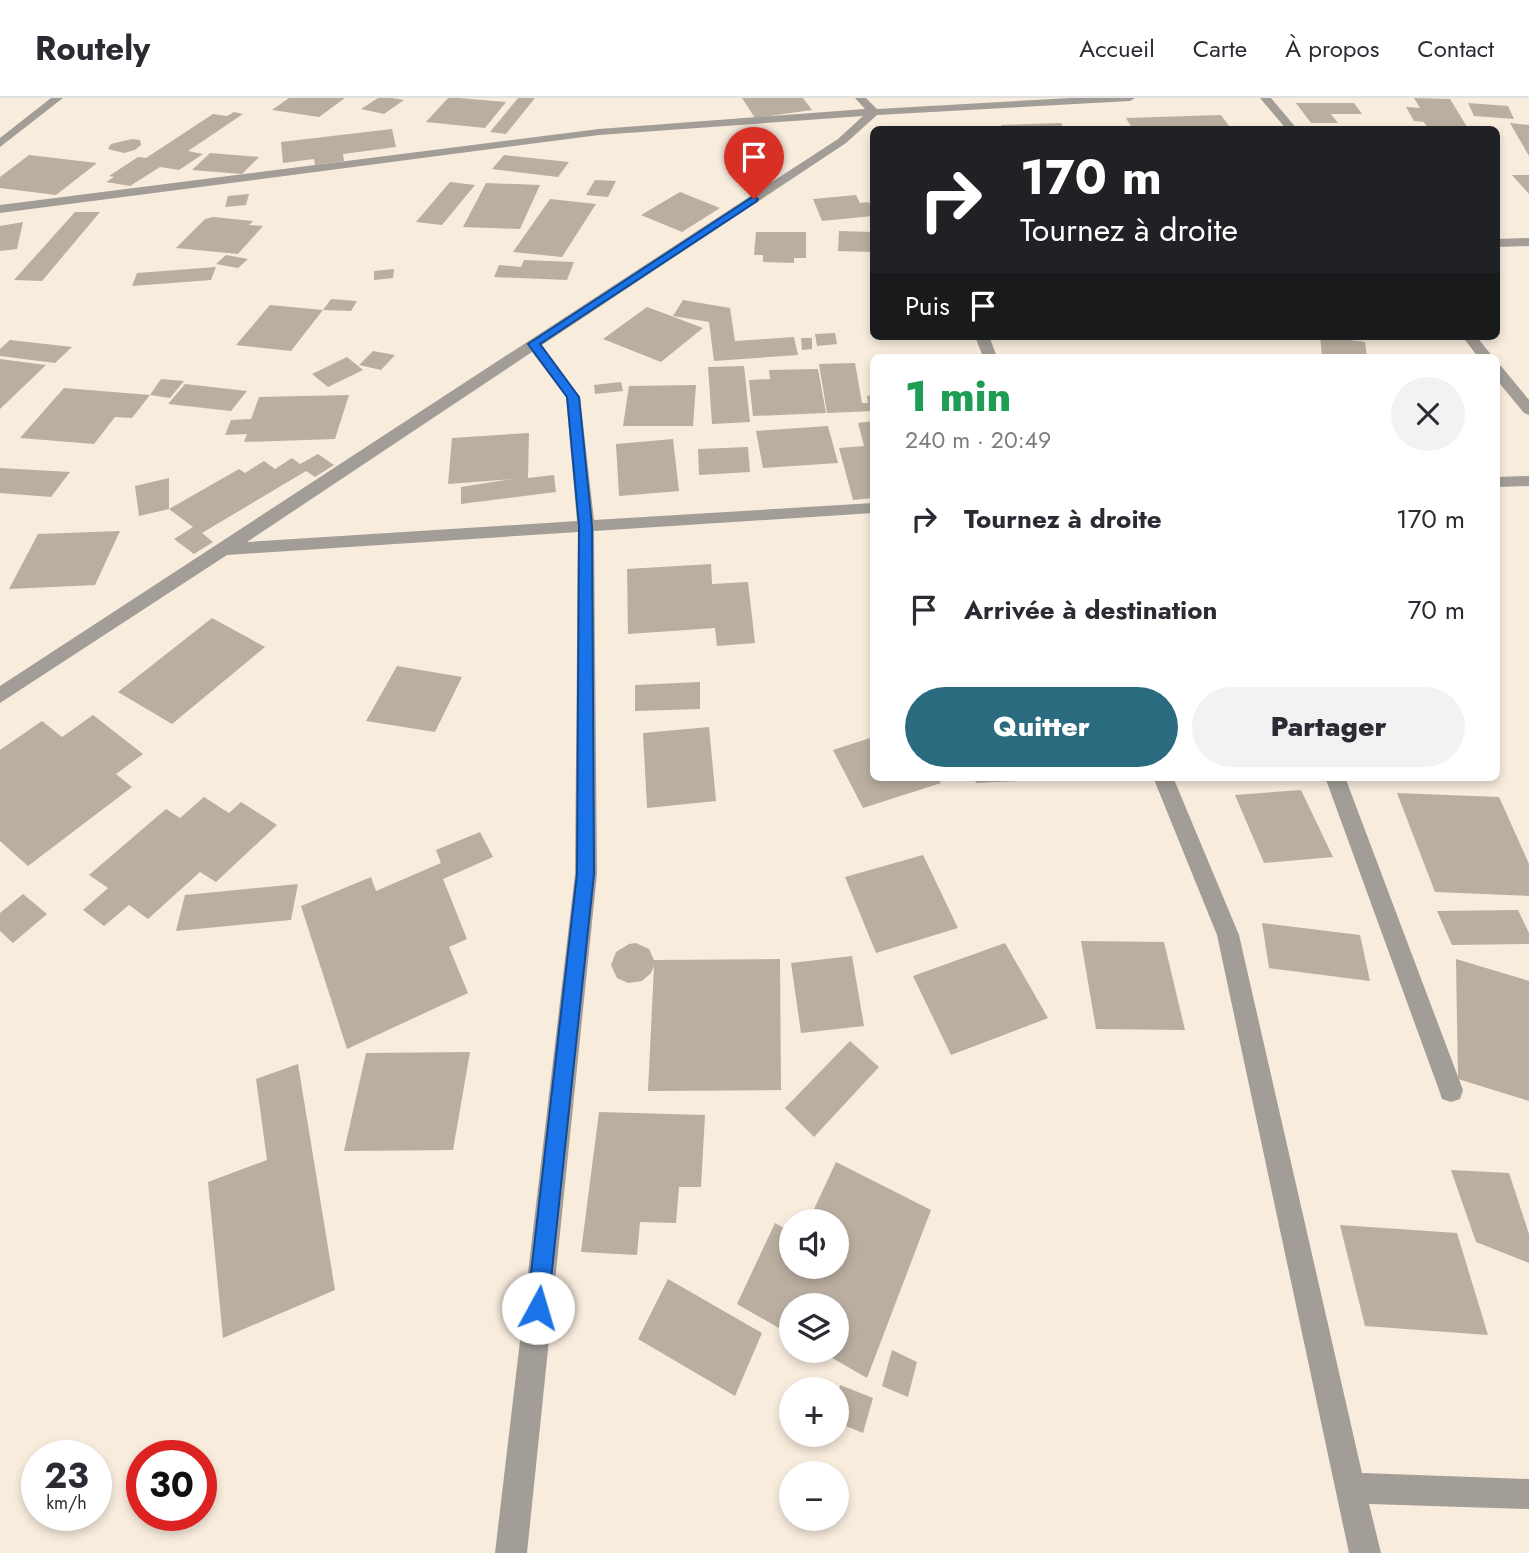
<!DOCTYPE html>
<html lang="fr">
<head>
<meta charset="utf-8">
<style>
	:root { --surface:#fff; --page:#f2f2f3; --text:#2b2b33; --muted:#7c7c81; --line:#e1e1e2; --accent:#2b6b7f }
	body { margin:0; font-family:Jost,sans-serif; background:var(--page); color:var(--text); height:100vh; display:flex; flex-direction:column; font-size:26px; white-space:nowrap }
	* { box-sizing:border-box; margin:0 }
	p { font-size:23px; color:var(--muted) }
	.icon { flex:none; width:38px; height:38px; fill:none; stroke:currentColor; stroke-width:2; stroke-linecap:round; stroke-linejoin:round }
	.map { position:relative; flex:1; overflow:hidden }
	.sheet { position:absolute; left:870px; top:256px; width:630px; height:427px; display:flex; flex-direction:column; background:var(--surface); border-radius:10px; box-shadow:0 4px 10px #0003 }
	.sheet>* { flex:none }
	.top-card { position:absolute; left:870px; top:28px; width:630px; height:214px; border-radius:10px; box-shadow:0 4px 10px #0003; background:#202124; color:#fff; overflow:hidden }
	.controls { position:absolute; left:779px; top:1111px; display:grid; gap:14px }
	.controls a { display:grid; place-items:center; width:70px; height:70px; border-radius:50%; background:var(--surface); box-shadow:0 4px 10px #0003; font-size:35px }
	.speed { position:absolute; left:21px; top:1342px; display:flex; gap:14px; font-size:35px; font-weight:700; text-align:center }
	.speed>* { display:grid; place-content:center; width:91px; height:91px; border-radius:50%; background:var(--surface); box-shadow:0 4px 10px #0003; line-height:1 }
	.speed small { font-size:18px; font-weight:400 }
	.speed .limit { border:10px solid #d22; background:#fff; color:#111 }
	.pin { position:absolute; display:grid; place-items:center; width:60px; height:60px; color:#fff; margin:-72px -30px; border-radius:50% 50% 50% 0; rotate:-45deg; box-shadow:0 0 7px #0007 }
	.pin .icon { rotate:45deg }
	.me { position:absolute; width:77px; margin:-38px; rotate:6deg; stroke-linejoin:round; filter:drop-shadow(0 0 5px #0008) }
	.turn { display:flex; align-items:center; gap:24px; height:147px; padding:0 35px; font-size:32px }
	.turn .icon { width:91px; height:91px; stroke-width:2.5 }
	.turn b { display:block; font-size:49px; line-height:60px }
	.then { display:flex; align-items:center; height:66px; padding:0 35px; background:#0003; gap:14px; font-size:26px }
	.round { display:grid; place-items:center; flex:none; width:74px; height:74px; border-radius:37px; background:var(--page) }
	.headline { display:flex; align-items:center; justify-content:space-between; height:119px; padding:0 35px }
	h1 { font-size:42px; font-weight:800; line-height:52px; color:#1e9e55 }
	.action { display:flex; gap:14px; margin-top:auto; padding:14px 35px }
	.action a { flex:1; height:80px; border-radius:42px; background:var(--accent); color:#fff; font-size:28px; font-weight:800; line-height:80px; text-align:center }
	.action a+a { background:var(--page); color:var(--text) }
	ul { padding:0; list-style:none }
	li { display:flex; align-items:center; gap:21px; height:91px; padding:0 35px }
	li div { flex:1 }
	li b { display:block; font-size:26px }
	li em { font-style:normal }
	header { display:flex; align-items:center; gap:42px; box-sizing:border-box; height:98px; padding:0 35px; background:var(--surface); border-bottom:2px solid var(--line) }
	header strong { font-size:33px }
	nav { display:flex; gap:38px; margin-inline-start:auto; font-size:24px }
	.map>svg:first-child { display:block }
	.building { fill:#baaea0 }
	.lines { fill:none; stroke-linecap:round; stroke-linejoin:round }
	.minor { fill:#a29d97; fill-rule:evenodd }
	.route { fill:#1a73e8; stroke:#114b97; stroke-width:2 }
</style>
</head>
<body>
<header>
<strong>Routely</strong>
<nav><a>Accueil</a><a>Carte</a><a>À propos</a><a>Contact</a></nav>
</header>
<div class="map">
<svg width="1529" height="1455" viewBox="0 0 1529 1455">
	<rect width="100%" height="100%" fill="#f8ecdd"/>
	<path class="building" d="M 289,0 L 345,0 L 319,19 L 272,12 Z
		M 378,0 L 392,0 L 404,2 L 384,16 L 361,11 Z
		M 448,0 L 459,0 L 506,4 L 485,30 L 426,24 Z
		M 518,0 L 535,0 L 506,36 L 490,34 Z
		M 742,0 L 803,0 L 812,12 L 755,20 Z
		M 1414,0 L 1450,1 L 1469,32 L 1428,30 L 1424,24 L 1414,23 L 1406,9 L 1420,10 Z
		M 1296,5 L 1354,5 L 1362,16 L 1331,16 L 1338,25 L 1311,25 Z
		M 1468,5 L 1508,8 L 1514,21 L 1474,18 Z
		M 234,14 L 243,16 L 188,53 L 203,56 L 179,72 L 160,69 L 130,88 L 106,84 L 114,79 L 109,78 L 138,59 L 146,60 L 213,16 L 227,18 Z
		M 1221,17 L 1232,32 L 1133,32 L 1126,20 Z
		M 1061,25 L 1065,32 L 1003,32 L 1001,27 Z
		M 1510,25 L 1529,27 L 1529,58 Z
		M 392,31 L 396,49 L 343,56 L 344,63 L 315,67 L 314,61 L 283,65 L 281,44 Z
		M 132,41 L 140,42 L 141,47 L 135,52 L 124,55 L 108,51 L 111,46 Z
		M 210,55 L 259,59 L 242,76 L 192,72 Z
		M 29,57 L 97,65 L 56,97 L 0,90 L 0,79 Z
		M 504,57 L 569,64 L 558,79 L 492,71 Z
		M 1512,77 L 1529,77 L 1529,96 Z
		M 595,82 L 616,83 L 608,99 L 586,97 Z
		M 450,84 L 475,87 L 442,127 L 416,124 Z
		M 486,85 L 540,87 L 520,131 L 463,129 Z
		M 680,94 L 720,110 L 682,134 L 641,117 Z
		M 249,96 L 246,107 L 225,109 L 228,98 Z
		M 856,97 L 860,105 L 869,104 L 873,118 L 822,123 L 813,101 Z
		M 550,101 L 596,106 L 562,159 L 513,154 Z
		M 75,114 L 100,114 L 42,183 L 14,182 Z
		M 213,119 L 253,123 L 249,127 L 263,128 L 238,156 L 176,150 L 205,121 Z
		M 23,124 L 17,151 L 0,153 L 0,128 Z
		M 839,133 L 873,134 L 873,154 L 838,153 Z
		M 756,134 L 806,134 L 806,160 L 794,160 L 794,165 L 763,164 L 763,157 L 754,157 Z
		M 226,157 L 248,161 L 238,170 L 216,166 Z
		M 524,162 L 574,164 L 567,182 L 494,179 L 499,167 L 521,169 Z
		M 216,169 L 211,182 L 132,188 L 137,175 Z
		M 394,171 L 393,180 L 374,182 L 374,173 Z
		M 331,201 L 357,203 L 351,213 L 323,212 L 291,253 L 236,247 L 270,207 L 323,212 Z
		M 683,202 L 730,210 L 735,243 L 794,239 L 798,257 L 714,263 L 709,224 L 673,218 Z
		M 647,209 L 674,219 L 703,230 L 661,264 L 603,241 Z
		M 835,235 L 837,246 L 817,248 L 815,236 Z
		M 1320,238 L 1365,244 L 1367,259 L 1322,259 Z
		M 801,240 L 812,240 L 812,251 L 802,252 Z
		M 10,242 L 72,249 L 55,265 L 0,258 L 0,251 Z
		M 373,253 L 395,257 L 381,272 L 359,267 Z
		M 347,259 L 363,272 L 328,289 L 312,276 Z
		M 0,261 L 46,267 L 0,311 Z
		M 855,265 L 862,305 L 868,305 L 867,298 L 873,297 L 873,313 L 827,315 L 819,266 Z
		M 744,268 L 750,324 L 712,326 L 708,269 Z
		M 818,271 L 826,315 L 753,318 L 749,282 L 770,281 L 769,272 Z
		M 161,281 L 184,283 L 170,300 L 150,297 Z
		M 621,284 L 623,293 L 595,296 L 594,287 Z
		M 185,286 L 247,293 L 231,313 L 168,306 Z
		M 696,287 L 693,328 L 623,328 L 629,288 Z
		M 64,290 L 150,297 L 132,320 L 115,319 L 94,346 L 20,340 Z
		M 349,297 L 335,341 L 244,344 L 247,336 L 225,337 L 231,322 L 251,321 L 259,299 Z
		M 873,323 L 873,400 L 853,402 L 839,350 L 864,348 L 858,325 Z
		M 828,328 L 838,365 L 763,370 L 756,333 Z
		M 529,335 L 528,380 L 554,377 L 556,394 L 461,406 L 461,389 L 512,381 L 448,386 L 452,340 Z
		M 673,341 L 679,393 L 619,398 L 616,346 Z
		M 748,349 L 750,374 L 699,377 L 698,351 Z
		M 318,356 L 334,367 L 315,379 L 306,373 L 202,435 L 213,444 L 194,456 L 174,441 L 193,429 L 169,411 L 239,371 L 245,375 L 264,363 L 275,371 L 292,360 L 300,366 Z
		M 0,370 L 70,374 L 51,399 L 0,395 Z
		M 169,380 L 169,411 L 139,418 L 135,388 Z
		M 120,433 L 95,487 L 9,491 L 38,436 Z
		M 711,466 L 712,486 L 748,484 L 755,545 L 717,548 L 715,530 L 628,536 L 627,471 Z
		M 212,520 L 265,549 L 172,626 L 118,594 Z
		M 397,568 L 462,579 L 435,634 L 366,623 Z
		M 700,584 L 700,611 L 635,613 L 635,587 Z
		M 93,617 L 143,656 L 116,676 L 132,689 L 28,768 L 0,743 L 0,652 L 42,623 L 62,639 Z
		M 709,629 L 716,703 L 647,710 L 643,635 Z
		M 873,639 L 873,679 L 937,679 L 941,685 L 863,710 L 833,652 Z
		M 974,679 L 1061,679 L 1061,681 L 976,685 Z
		M 1301,692 L 1333,759 L 1264,765 L 1235,697 Z
		M 1397,695 L 1499,699 L 1529,766 L 1529,798 L 1435,794 Z
		M 204,699 L 229,715 L 241,704 L 277,727 L 216,784 L 200,774 L 148,821 L 129,807 L 104,828 L 83,812 L 108,790 L 89,777 L 166,711 L 180,720 Z
		M 480,734 L 493,759 L 443,781 L 467,841 L 449,849 L 468,895 L 347,951 L 301,808 L 371,779 L 376,793 L 441,765 L 436,752 Z
		M 923,757 L 958,830 L 876,855 L 845,779 Z
		M 298,786 L 291,822 L 176,833 L 185,797 Z
		M 23,796 L 47,816 L 13,845 L 0,833 L 0,815 Z
		M 1518,812 L 1529,835 L 1529,846 L 1452,847 L 1437,813 Z
		M 1262,825 L 1360,837 L 1370,883 L 1269,870 Z
		M 1081,843 L 1164,844 L 1185,932 L 1096,931 Z
		M 636,845 L 649,851 L 654,862 L 780,861 L 781,992 L 648,993 L 654,868 L 651,875 L 642,883 L 628,885 L 617,880 L 611,867 L 616,854 L 629,846 Z
		M 1005,845 L 1048,920 L 951,957 L 913,878 Z
		M 852,858 L 864,928 L 801,935 L 791,865 Z
		M 1456,861 L 1529,883 L 1529,1003 L 1458,981 Z
		M 850,943 L 879,969 L 814,1039 L 785,1010 Z
		M 470,954 L 453,1052 L 344,1053 L 366,955 Z
		M 298,966 L 335,1192 L 223,1240 L 208,1084 L 267,1062 L 256,981 Z
		M 599,1014 L 705,1017 L 701,1089 L 679,1089 L 676,1125 L 640,1124 L 637,1157 L 581,1154 Z
		M 836,1064 L 931,1112 L 867,1280 L 820,1253 L 836,1253 L 836,1208 L 791,1208 L 791,1237 L 737,1206 L 775,1125 L 791,1134 L 791,1169 L 836,1169 L 836,1124 L 808,1124 Z
		M 1451,1072 L 1509,1075 L 1529,1136 L 1529,1165 L 1476,1144 Z
		M 1340,1127 L 1457,1135 L 1488,1237 L 1365,1228 Z
		M 668,1181 L 762,1235 L 735,1298 L 638,1241 Z
		M 892,1252 L 917,1264 L 908,1299 L 882,1288 Z
		M 840,1287 L 873,1300 L 863,1335 L 836,1324 L 836,1301 Z"/>
	<g class="lines">
		<path class="minor" d="M 51,0 L 63,0 L 0,49 L 0,40 Z
			M 855,0 L 866,0 L 877,11 L 1071,0 L 1135,0 L 1130,3 L 877,17 L 846,45 L 542,247 L 580,299 L 594,422 L 873,405 L 873,415 L 594,433 L 597,776 L 527,1455 L 495,1455 L 575,776 L 578,434 L 227,457 L 0,605 L 0,588 L 838,41 L 863,18 L 599,37 L 0,115 L 0,107 L 599,31 L 865,11 ZM 532,254 L 566,299 L 577,423 L 247,444 Z
			M 1260,0 L 1271,0 L 1298,32 L 1287,32 Z
			M 1529,140 L 1529,148 L 1496,149 L 1496,141 Z
			M 975,238 L 989,238 L 997,259 L 983,259 Z
			M 1462,238 L 1476,238 L 1493,259 L 1478,259 Z
			M 1496,267 L 1501,268 L 1529,302 L 1529,317 L 1524,315 L 1496,281 Z
			M 1529,378 L 1529,388 L 1496,389 L 1496,379 Z
			M 1153,679 L 1173,679 L 1239,837 L 1362,1375 L 1529,1381 L 1529,1411 L 1369,1406 L 1381,1455 L 1349,1455 L 1217,837 Z
			M 1325,679 L 1345,679 L 1463,992 L 1460,1001 L 1451,1004 L 1442,1001 L 1439,992 Z"/>
	</g>
	<path class="route" d="M 754,98 L 758,101 L 757,103 L 540,246 L 579,299 L 592,428 L 594,776 L 548,1210 L 545,1218 L 538,1221 L 530,1218 L 527,1210 L 577,776 L 579,428 L 567,299 L 528,246 Z"/>
</svg>
<div class="controls">
<a><svg class="icon" aria-label="sound" viewBox="0 0 24 24"><path d="M4 9h4l5-4v14l-5-4H4zM17 9q2 3 0 6"/></svg></a>
<a><svg class="icon" aria-label="layers" viewBox="0 0 24 24"><path d="M12 4l9 5-9 5-9-5zM3 14l9 5 9-5"/></svg></a>
<a>+</a>
<a>−</a>
</div>
<div class="speed"><div>23<small>km/h</small></div><div class="limit">30</div></div>
<div class="pin" style="left:754px;top:101px;background:#d93025"><svg class="icon" aria-label="arrive" viewBox="0 0 24 24"><path d="M6 21V4h12l-3 4 3 4H6"/></svg></div>
<svg class="me" style="left:538px;top:1210px" viewBox="-20 -20 40 40"><circle r="19" fill="#fff"/><path d="M0-13L10 11 0 6-10 11z" fill="#1a73e8"/></svg>
<div class="top-card">
<div class="turn"><svg class="icon" aria-label="right" viewBox="0 0 24 24"><path d="M7 20v-9h11M14 6l5 5-5 5"/></svg><div><b>170 m</b>Tournez à droite</div></div>
<div class="then">Puis<svg class="icon" aria-label="arrive" viewBox="0 0 24 24"><path d="M6 21V4h12l-3 4 3 4H6"/></svg></div>
</div>
<section class="sheet">
<div class="headline"><div><h1>1 min</h1><p>240 m · 20:49</p></div><a class="round"><svg class="icon" aria-label="close" viewBox="0 0 24 24"><path d="M6 6l12 12M18 6L6 18"/></svg></a></div>
<ul>
<li><svg class="icon" aria-label="right" viewBox="0 0 24 24"><path d="M7 20v-9h11M14 6l5 5-5 5"/></svg><div><b>Tournez à droite</b></div><em>170 m</em></li>
<li><svg class="icon" aria-label="arrive" viewBox="0 0 24 24"><path d="M6 21V4h12l-3 4 3 4H6"/></svg><div><b>Arrivée à destination</b></div><em>70 m</em></li>
</ul>
<div class="action"><a>Quitter</a><a>Partager</a></div>
</section>
</div>
</body>
</html>
